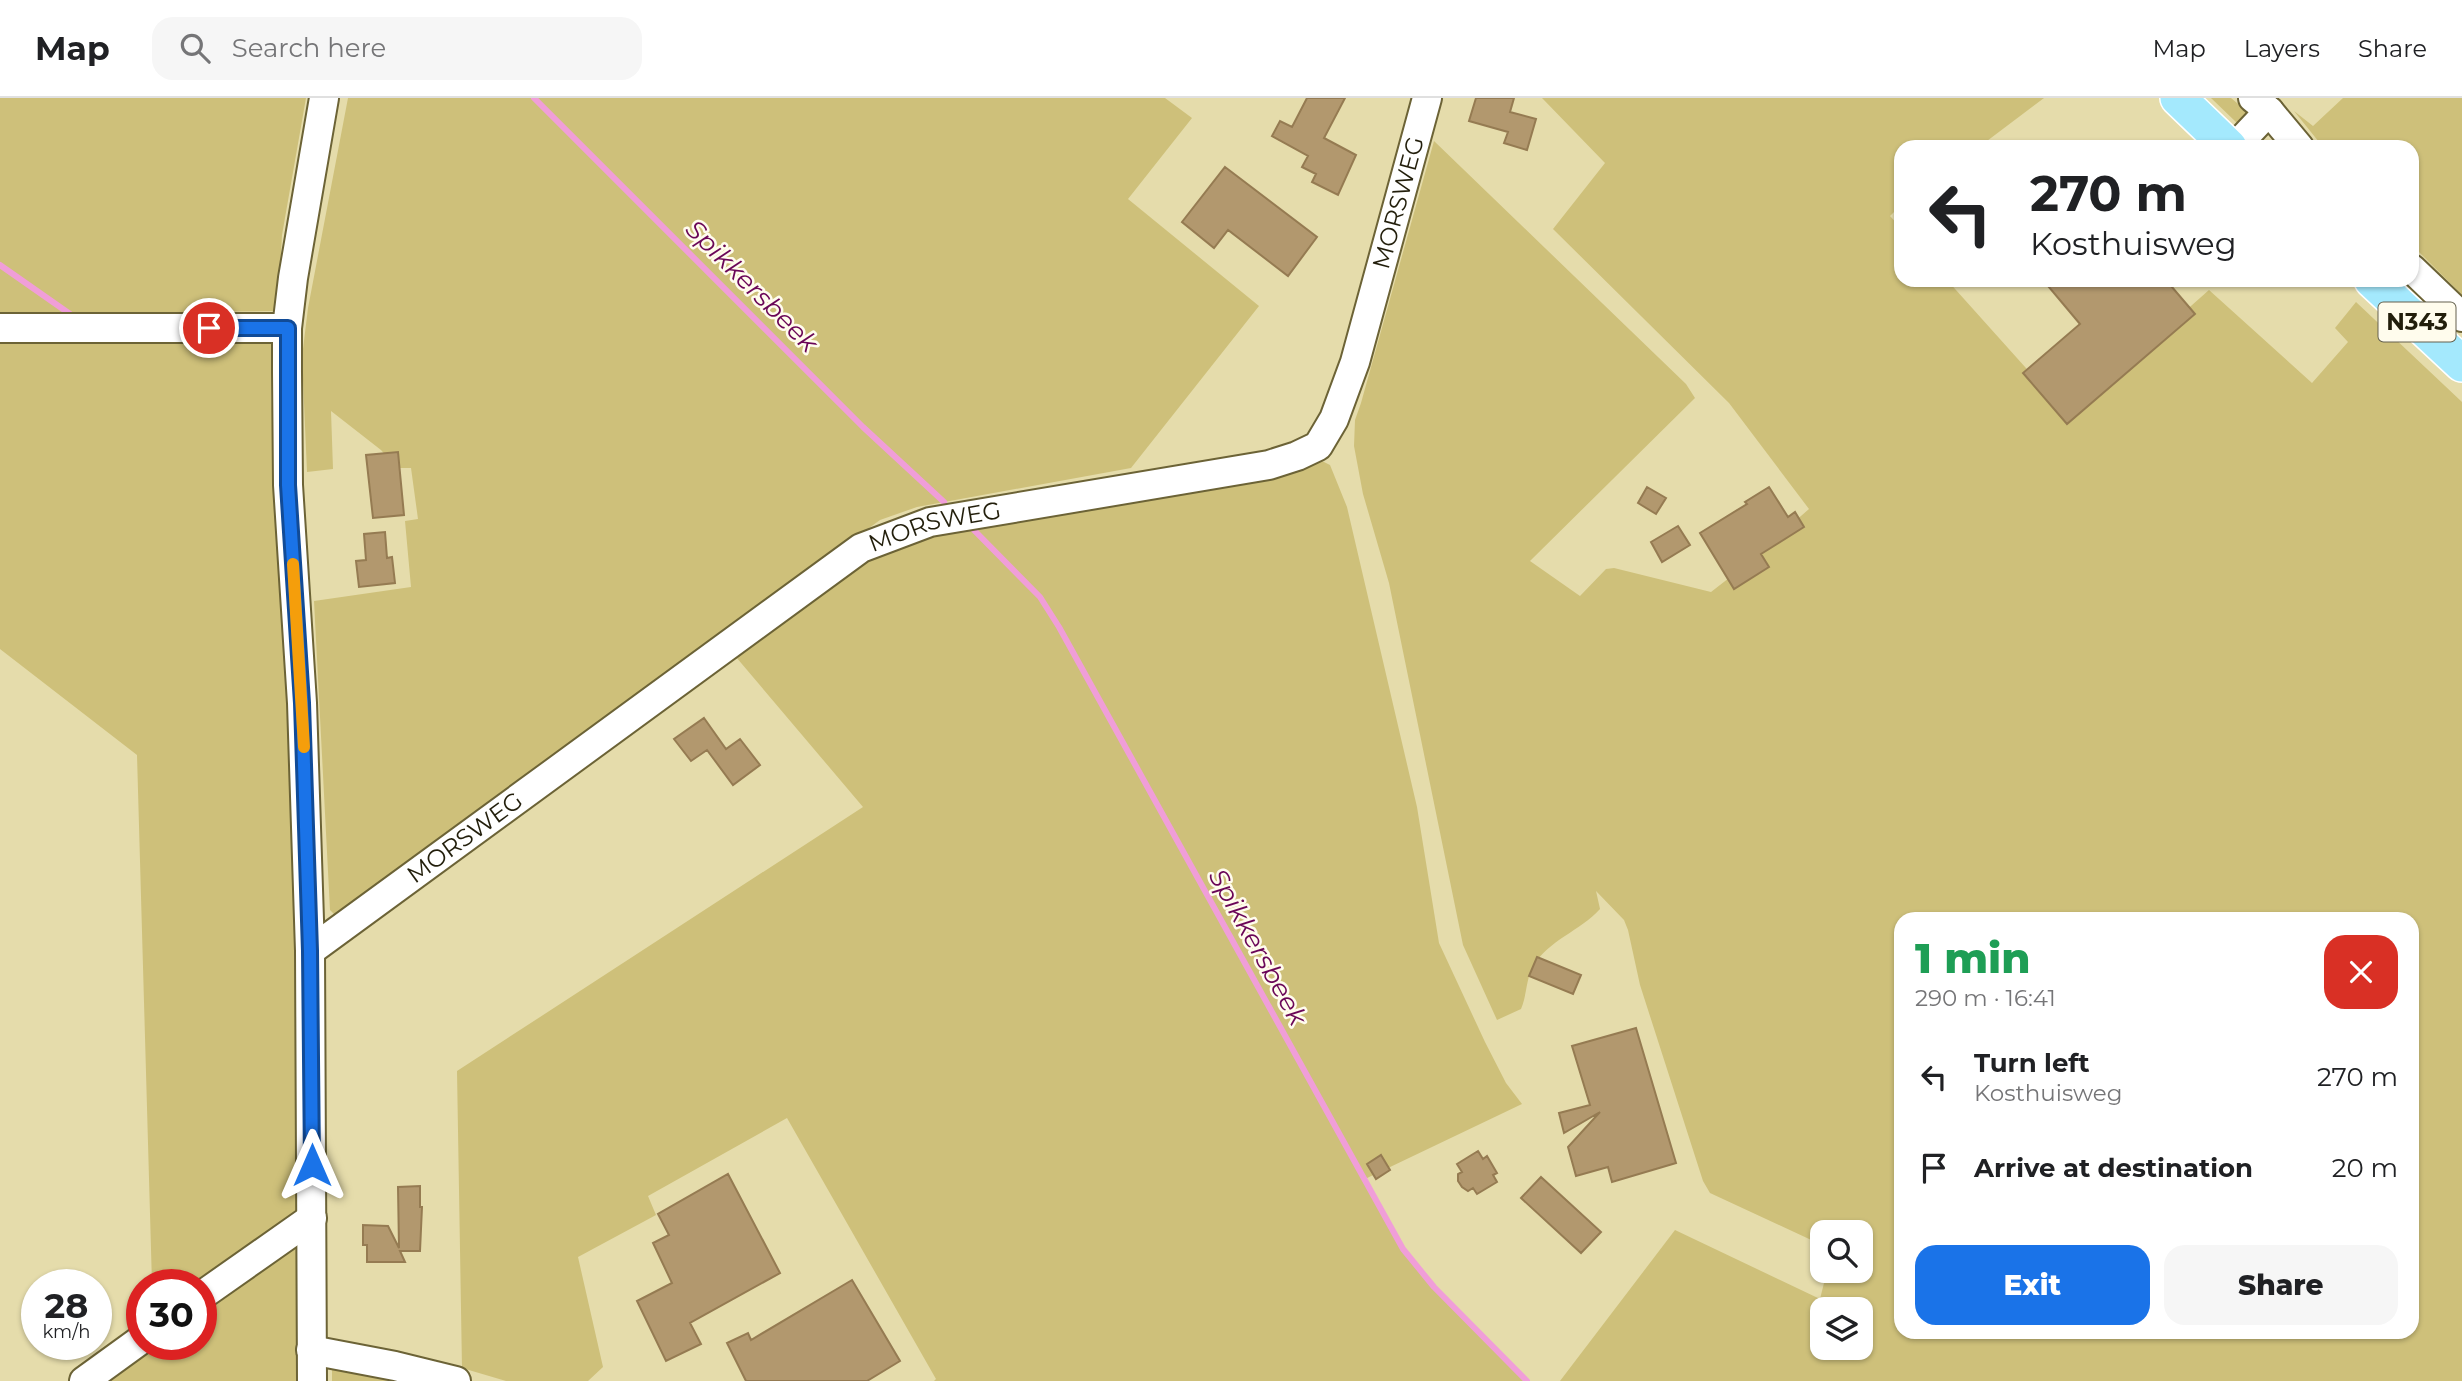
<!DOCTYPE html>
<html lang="en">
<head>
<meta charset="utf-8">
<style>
	:root { --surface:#fff; --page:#f6f6f6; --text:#202124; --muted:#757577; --line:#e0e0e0; --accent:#1a73e8 }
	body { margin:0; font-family:Montserrat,sans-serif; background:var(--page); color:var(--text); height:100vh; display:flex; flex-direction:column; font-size:26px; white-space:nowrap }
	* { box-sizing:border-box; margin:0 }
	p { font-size:23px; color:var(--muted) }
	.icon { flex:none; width:38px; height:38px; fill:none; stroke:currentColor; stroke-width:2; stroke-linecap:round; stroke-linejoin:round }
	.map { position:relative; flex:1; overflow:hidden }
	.drawer { position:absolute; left:1894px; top:814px; width:525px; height:427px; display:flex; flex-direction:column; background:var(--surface); border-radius:21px; box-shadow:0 2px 5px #0004 }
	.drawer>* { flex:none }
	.guide { position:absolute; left:1894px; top:42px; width:525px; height:147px; border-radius:21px; box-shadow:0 2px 5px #0004; background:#fff; color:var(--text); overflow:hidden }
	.fabs { position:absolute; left:1810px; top:1122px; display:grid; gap:14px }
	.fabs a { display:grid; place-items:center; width:63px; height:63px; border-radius:14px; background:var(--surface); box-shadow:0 2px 5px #0004; font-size:35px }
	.speed { position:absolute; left:21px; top:1171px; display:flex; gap:14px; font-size:35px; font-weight:700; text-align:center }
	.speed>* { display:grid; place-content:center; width:91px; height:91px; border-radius:50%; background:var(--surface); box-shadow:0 2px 5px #0004; line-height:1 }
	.speed small { font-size:18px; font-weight:400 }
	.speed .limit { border:10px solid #d22; background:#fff; color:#111 }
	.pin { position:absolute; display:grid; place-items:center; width:60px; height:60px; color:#fff; margin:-30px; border:4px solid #fff; border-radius:50%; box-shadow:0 2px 7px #0007 }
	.me { position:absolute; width:77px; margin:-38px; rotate:0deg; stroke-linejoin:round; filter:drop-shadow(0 0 5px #0008) }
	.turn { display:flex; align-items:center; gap:24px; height:147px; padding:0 21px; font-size:32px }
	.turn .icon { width:91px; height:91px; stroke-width:2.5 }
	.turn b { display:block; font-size:49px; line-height:60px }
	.round { display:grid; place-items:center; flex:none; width:74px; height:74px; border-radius:21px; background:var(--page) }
	.summary { display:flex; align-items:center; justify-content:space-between; height:119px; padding:0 21px }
	h1 { font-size:42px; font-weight:800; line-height:52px; color:#1e9e55 }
	.action { display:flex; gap:14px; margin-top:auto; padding:14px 21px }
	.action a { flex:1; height:80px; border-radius:21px; background:var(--accent); color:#fff; font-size:28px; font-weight:800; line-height:80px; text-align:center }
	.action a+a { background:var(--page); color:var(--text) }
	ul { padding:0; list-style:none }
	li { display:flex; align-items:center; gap:21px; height:91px; padding:0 21px }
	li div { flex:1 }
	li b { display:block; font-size:26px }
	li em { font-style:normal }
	header { display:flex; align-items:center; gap:42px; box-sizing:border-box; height:98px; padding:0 35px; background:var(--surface); border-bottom:2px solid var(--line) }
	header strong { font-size:33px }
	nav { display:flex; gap:38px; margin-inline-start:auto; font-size:24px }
	.search { width:490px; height:63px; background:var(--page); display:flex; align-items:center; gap:18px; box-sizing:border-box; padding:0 24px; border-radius:21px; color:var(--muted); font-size:26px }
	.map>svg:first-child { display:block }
	.green { fill:#cec07a; fill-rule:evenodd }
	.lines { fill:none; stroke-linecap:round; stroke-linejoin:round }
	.stream { stroke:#f09ed8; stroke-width:6 }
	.building { fill:#b2986e; stroke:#957b52; stroke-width:2 }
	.minor-casing { stroke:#6c6336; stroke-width:32 }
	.major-casing { stroke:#fff; stroke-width:38 }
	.minor { stroke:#fff; stroke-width:28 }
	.major { stroke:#a4e9fd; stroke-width:35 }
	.route-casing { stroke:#114b97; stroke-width:18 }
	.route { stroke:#1a73e8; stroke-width:12 }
	.slow { stroke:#f59e0b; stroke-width:12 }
	.labels { text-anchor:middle; stroke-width:5; stroke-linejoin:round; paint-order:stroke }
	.shield { fill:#fffced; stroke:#64614f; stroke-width:2 }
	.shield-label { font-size:23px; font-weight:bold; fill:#221e0b }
	.street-label { font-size:24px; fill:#221e0b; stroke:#fffced }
	.water-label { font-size:26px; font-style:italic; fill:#6a0657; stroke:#fffced }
</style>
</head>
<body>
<header>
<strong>Map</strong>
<div class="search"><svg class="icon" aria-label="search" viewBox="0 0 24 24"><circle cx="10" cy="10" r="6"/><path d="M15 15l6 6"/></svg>Search here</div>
<nav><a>Map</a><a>Layers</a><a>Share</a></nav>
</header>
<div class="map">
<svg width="2462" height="1283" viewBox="0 0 2462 1283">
	<rect width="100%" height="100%" fill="#e5dcab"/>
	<path class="green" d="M 0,0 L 306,0 L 282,137 L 278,213 L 0,216 Z
		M 348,0 L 1165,0 L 1192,20 L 1128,101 L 1259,208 L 1131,370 L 917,409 L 880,422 L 341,816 L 334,816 L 330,812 L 314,503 L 411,489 L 405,423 L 418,421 L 411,370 L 397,370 L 381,352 L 331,313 L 333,371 L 307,374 L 302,259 L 308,210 Z
		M 1542,0 L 2044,0 L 1979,49 L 1900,49 L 1900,108 L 1890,118 L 1900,129 L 1900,182 L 1947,182 L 2068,317 L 2209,192 L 2312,285 L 2348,244 L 2335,230 L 2356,204 L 2462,304 L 2462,1283 L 1560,1283 L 1675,1132 L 1820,1201 L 1827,1173 L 1860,1172 L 1860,1134 L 1822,1134 L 1822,1147 L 1710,1095 L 1703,1083 L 1640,887 L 1628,832 L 1624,822 L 1596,793 L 1600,811 C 1580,833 1549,842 1533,868 C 1526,881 1527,897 1521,911 L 1497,922 L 1463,847 L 1389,485 L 1363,396 L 1354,348 L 1355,322 L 1361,305 L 1434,43 L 1686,286 L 1695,300 L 1530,463 L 1580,498 L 1606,471 L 1614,470 L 1711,494 L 1738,473 L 1809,411 L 1729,305 L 1553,131 L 1605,65 ZM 1900,821 L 2412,821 L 2412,1234 L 1900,1234 ZM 1822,1211 L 1860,1211 L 1860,1250 L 1822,1250 Z
		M 2211,0 L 2231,0 L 2249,15 L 2243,24 L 2236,24 Z
		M 2343,0 L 2462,0 L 2462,197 L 2412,147 L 2412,49 L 2323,49 L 2294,13 L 2313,28 Z
		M 272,238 L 271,298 L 297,680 L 302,1114 L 201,1187 L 152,1186 L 137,657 L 0,551 L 0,242 Z
		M 1318,361 L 1330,367 L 1347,409 L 1417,709 L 1439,845 L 1485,944 L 1506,985 L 1522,1006 L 1365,1081 L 1404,1151 L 1435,1189 L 1527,1283 L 934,1283 L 936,1281 L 787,1020 L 648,1098 L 656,1117 L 578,1159 L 603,1269 L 588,1283 L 506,1283 L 462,1270 L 457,973 L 863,709 L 736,559 L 856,469 L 896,446 L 939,431 Z
		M 302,1141 L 304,1283 L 105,1283 L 156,1246 L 201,1246 L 201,1213 Z
		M 332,1262 L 420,1283 L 332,1283 Z"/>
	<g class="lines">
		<path class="stream" d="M 534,0 L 863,329 L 944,404
			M 0,167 L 70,216
			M 968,426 L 1040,499 L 1059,529 L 1403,1151 L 1434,1189 L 1527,1283"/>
	</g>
	<path class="building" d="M 1307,0 L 1345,0 L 1324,40 L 1356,57 L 1338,97 L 1312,84 L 1316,76 L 1302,69 L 1308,58 L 1272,38 L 1280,23 L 1292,29 Z
		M 1476,0 L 1514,0 L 1510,14 L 1536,21 L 1527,52 L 1504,45 L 1508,34 L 1469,23 Z
		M 1225,69 L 1317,139 L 1288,178 L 1228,132 L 1214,150 L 1182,124 Z
		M 2043,182 L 2166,182 L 2195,216 L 2067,326 L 2023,275 L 2080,226 Z
		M 398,354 L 404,417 L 373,420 L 366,357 Z
		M 1647,389 L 1666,400 L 1656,416 L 1638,405 Z
		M 1769,389 L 1788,419 L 1795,414 L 1804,429 L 1761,456 L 1769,469 L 1734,491 L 1700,435 L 1747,406 L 1745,404 Z
		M 1678,428 L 1690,447 L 1662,464 L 1651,444 Z
		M 385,434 L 387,460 L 392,459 L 395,485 L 359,489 L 356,463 L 366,462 L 364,436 Z
		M 704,620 L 726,651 L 740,641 L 760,667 L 733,687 L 707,652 L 691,663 L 674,641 Z
		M 1537,859 L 1581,877 L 1573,896 L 1529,878 Z
		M 1636,930 L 1676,1065 L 1612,1084 L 1608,1069 L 1576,1078 L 1568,1049 L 1600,1014 L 1564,1035 L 1559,1015 L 1590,1007 L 1572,948 Z
		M 1478,1053 L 1483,1061 L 1487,1058 L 1497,1075 L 1493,1077 L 1497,1084 L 1477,1096 L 1473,1090 L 1468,1093 L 1462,1089 L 1458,1083 L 1458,1076 L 1462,1074 L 1457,1066 Z
		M 1381,1057 L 1390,1072 L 1376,1081 L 1367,1066 Z
		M 728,1076 L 780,1175 L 690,1225 L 701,1246 L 666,1263 L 637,1203 L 672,1185 L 653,1145 L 669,1137 L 658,1116 Z
		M 1541,1079 L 1601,1134 L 1581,1155 L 1521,1100 Z
		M 420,1088 L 420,1109 L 422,1109 L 420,1153 L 400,1153 L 405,1164 L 367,1164 L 367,1147 L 363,1147 L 363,1127 L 388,1128 L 399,1150 L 398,1089 Z
		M 852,1182 L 900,1263 L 867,1283 L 746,1283 L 727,1245 L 748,1235 L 751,1242 Z"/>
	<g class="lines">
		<g class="minor-casing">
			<g id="minor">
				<path d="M 2253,0 L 2269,13 L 2299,49"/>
				<path d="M 2235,49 L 2269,13"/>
				<path d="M 2412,171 L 2462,219"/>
				<path d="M 0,230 L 287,230"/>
				<path id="s1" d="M 310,853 L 861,450 L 930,424 L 1269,367 L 1297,358 L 1318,348 L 1334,321 L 1355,264 L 1427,0"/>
				<path d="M 201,1198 L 312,1120"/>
				<path d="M 311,1252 L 395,1268 L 456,1283"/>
				<path d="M 84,1283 L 142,1241"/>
				<path d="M 312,1283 L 310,853 L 302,605 L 288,387 L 287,274 L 287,230 L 293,180 L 324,0"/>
			</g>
		</g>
		<g class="major-casing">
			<path id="major" d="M 2178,0 L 2229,49
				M 2372,182 L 2462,266"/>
		</g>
		<use href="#minor" class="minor"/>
		<use href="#major" class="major"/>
	</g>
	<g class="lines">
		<g class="route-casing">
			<path id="route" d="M 209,230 L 288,230 L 288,387 L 302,605 L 310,853 L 312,1067"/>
		</g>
		<use href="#route" class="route"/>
		<path class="slow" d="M 293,466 L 304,649"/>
	</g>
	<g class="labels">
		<rect class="shield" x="2378.5" y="204.5" width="77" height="39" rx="5"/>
		<g class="shield-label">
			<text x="2417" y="232">N343</text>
		</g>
		<g class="street-label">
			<text dy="8" stroke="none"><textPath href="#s1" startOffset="1410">MORSWEG</textPath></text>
			<text dy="8" stroke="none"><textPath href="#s1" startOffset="760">MORSWEG</textPath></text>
			<text dy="8" stroke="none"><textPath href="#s1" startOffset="192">MORSWEG</textPath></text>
		</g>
		<g class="water-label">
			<text transform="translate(752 188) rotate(45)" y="9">Spikkersbeek</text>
			<text transform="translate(1258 849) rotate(61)" y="9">Spikkersbeek</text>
		</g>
	</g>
</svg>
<div class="fabs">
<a><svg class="icon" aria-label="search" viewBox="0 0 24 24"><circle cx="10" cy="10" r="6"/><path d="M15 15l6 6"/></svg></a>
<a><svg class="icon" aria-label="layers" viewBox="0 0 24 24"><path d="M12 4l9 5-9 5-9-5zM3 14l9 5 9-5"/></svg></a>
</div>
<div class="speed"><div>28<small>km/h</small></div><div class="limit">30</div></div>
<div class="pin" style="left:209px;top:230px;background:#d93025"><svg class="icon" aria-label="arrive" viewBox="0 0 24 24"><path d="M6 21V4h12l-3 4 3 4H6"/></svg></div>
<svg class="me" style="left:312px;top:1067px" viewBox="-20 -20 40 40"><path d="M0-17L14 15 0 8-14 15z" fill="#1a73e8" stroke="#fff" stroke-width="4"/></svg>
<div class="guide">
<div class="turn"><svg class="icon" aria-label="left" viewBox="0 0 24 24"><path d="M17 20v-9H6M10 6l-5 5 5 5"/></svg><div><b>270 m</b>Kosthuisweg</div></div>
</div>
<section class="drawer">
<div class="summary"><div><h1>1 min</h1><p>290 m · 16:41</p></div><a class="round" style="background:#d93025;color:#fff"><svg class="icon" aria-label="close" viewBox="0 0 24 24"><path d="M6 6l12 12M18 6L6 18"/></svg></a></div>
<ul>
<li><svg class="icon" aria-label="left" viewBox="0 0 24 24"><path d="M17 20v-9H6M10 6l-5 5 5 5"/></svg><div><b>Turn left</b><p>Kosthuisweg</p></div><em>270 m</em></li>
<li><svg class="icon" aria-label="arrive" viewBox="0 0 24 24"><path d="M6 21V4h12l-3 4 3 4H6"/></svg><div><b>Arrive at destination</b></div><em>20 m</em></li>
</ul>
<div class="action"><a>Exit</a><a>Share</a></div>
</section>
</div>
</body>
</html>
